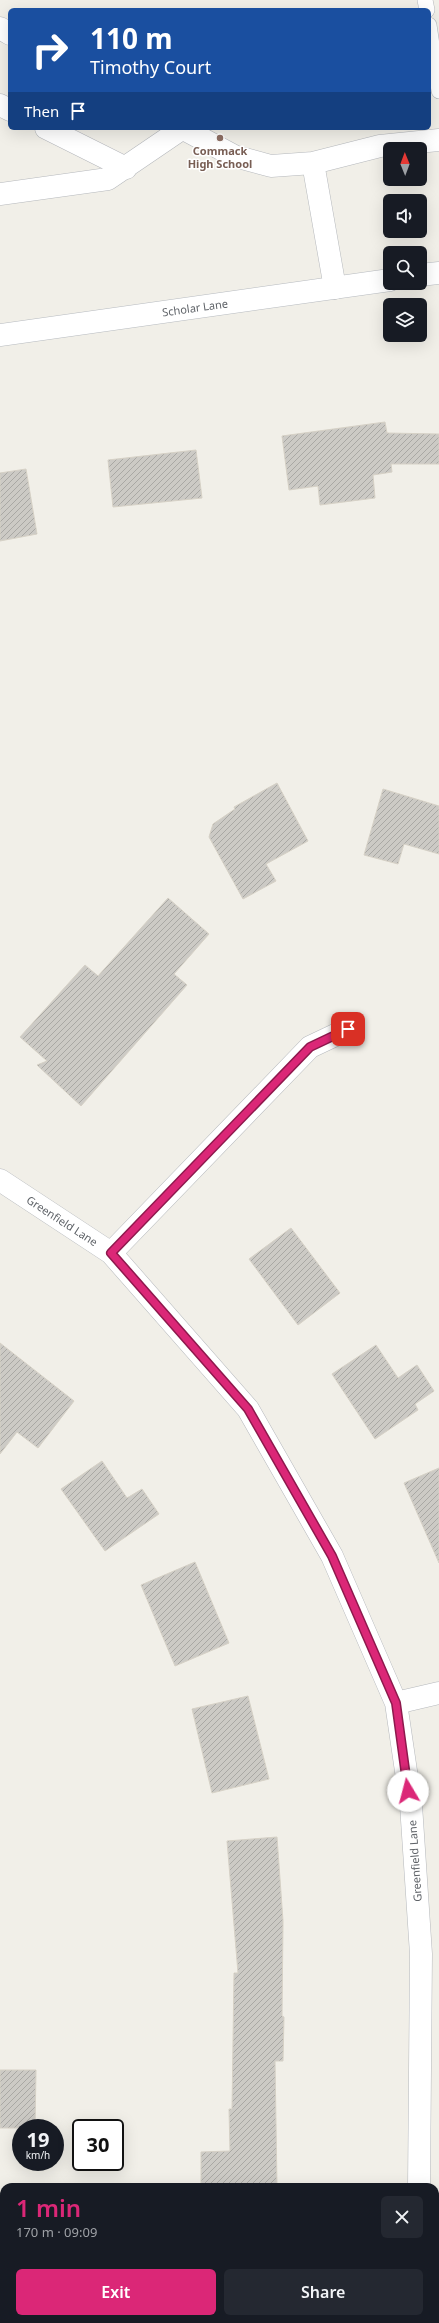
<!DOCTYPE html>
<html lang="en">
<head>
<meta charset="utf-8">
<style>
	:root { --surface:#171b24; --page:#242831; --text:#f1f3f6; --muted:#9ea1a6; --accent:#db2777 }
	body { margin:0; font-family:"Noto Sans",sans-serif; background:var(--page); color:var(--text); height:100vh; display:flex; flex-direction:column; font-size:15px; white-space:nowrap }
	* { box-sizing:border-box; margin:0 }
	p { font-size:13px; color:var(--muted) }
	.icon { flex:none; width:22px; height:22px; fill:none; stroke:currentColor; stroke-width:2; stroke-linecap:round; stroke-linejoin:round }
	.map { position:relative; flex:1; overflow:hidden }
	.details { position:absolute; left:0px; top:2183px; width:439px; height:140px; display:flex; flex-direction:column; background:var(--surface); border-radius:12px 12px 0 0; box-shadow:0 4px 16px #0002 }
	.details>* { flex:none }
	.hud { position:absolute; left:8px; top:8px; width:423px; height:122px; border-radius:6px; box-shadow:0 4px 16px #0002; background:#1a4fa0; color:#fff; overflow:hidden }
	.needle { width:26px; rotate:359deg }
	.tools { position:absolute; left:383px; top:142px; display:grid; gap:8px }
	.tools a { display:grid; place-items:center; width:44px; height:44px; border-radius:6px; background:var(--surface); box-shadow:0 4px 16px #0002; font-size:20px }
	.speed { position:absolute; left:12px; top:2119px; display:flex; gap:8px; font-size:20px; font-weight:700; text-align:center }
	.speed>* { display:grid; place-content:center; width:52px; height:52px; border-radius:50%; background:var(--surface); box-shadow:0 4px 16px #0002; line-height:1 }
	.speed small { font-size:10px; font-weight:400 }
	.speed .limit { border:2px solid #111; border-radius:6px; background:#fff; color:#111 }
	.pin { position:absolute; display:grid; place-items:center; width:34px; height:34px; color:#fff; margin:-17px; border-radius:8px; box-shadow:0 2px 6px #0006 }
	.me { position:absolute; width:44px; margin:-22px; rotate:352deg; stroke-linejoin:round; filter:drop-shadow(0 0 3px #0008) }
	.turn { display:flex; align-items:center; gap:14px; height:84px; padding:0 16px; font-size:18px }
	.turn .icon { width:52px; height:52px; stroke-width:2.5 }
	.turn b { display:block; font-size:28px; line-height:34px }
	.then { display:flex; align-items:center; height:38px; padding:0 16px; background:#0003; gap:8px; font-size:15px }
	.round { display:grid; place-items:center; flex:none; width:42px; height:42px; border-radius:6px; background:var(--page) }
	.head { display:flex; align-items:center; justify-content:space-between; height:68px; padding:0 16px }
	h1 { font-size:24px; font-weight:600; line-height:30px; color:var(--accent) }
	.cta { display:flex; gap:8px; margin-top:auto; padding:8px 16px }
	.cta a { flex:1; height:46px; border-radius:6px; background:var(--accent); color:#fff; font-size:16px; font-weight:600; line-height:46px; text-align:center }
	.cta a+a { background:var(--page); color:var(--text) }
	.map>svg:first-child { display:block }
	.building { fill:url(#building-hatch); stroke:#d6d1c6 }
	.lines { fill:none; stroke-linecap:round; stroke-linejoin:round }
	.lane-casing { stroke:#b5b8bc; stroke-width:16 }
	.street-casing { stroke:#b5b8bc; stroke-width:23 }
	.secondary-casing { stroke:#b6babf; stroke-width:23 }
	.lane { stroke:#fff; stroke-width:15 }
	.street { stroke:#fff; stroke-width:22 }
	.secondary { stroke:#fff; stroke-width:22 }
	.route-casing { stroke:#8e194d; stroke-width:10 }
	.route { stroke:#db2777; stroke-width:7 }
	.education-dot { fill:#8d6e63; stroke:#fff; stroke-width:1.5 }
	.labels { text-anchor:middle; stroke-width:3; stroke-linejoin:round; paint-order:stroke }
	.education-label { font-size:11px; font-weight:bold; fill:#785e54; stroke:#fff }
	.street-label { font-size:11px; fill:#5f6368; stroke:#fff }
</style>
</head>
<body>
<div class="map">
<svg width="439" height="2323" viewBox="0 0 439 2323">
	<defs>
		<pattern id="building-hatch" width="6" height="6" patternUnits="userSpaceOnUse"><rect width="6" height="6" fill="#cccac5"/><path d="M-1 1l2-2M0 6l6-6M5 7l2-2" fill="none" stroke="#a9a8a4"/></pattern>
	</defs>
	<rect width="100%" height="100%" fill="#f1efe8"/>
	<path class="building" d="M 385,422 L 387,433 L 439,434 L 439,464 L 391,464 L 392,472 L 373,475 L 375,498 L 320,505 L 318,486 L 289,490 L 282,436 Z
		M 196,450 L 202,498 L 113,507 L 108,460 Z
		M 26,469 L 37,534 L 0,541 L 0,473 Z
		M 277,783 L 308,841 L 266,864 L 276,881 L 243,899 L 209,837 L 213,824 L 235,809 L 234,807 Z
		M 383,789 L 439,806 L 439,854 L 404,844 L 398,864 L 364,855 Z
		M 168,898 L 209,934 L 174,974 L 187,985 L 81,1106 L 37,1065 L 47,1061 L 20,1037 L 85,965 L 98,976 Z
		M 291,1228 L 340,1293 L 298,1325 L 249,1259 Z
		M 0,1343 L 74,1401 L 38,1448 L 17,1432 L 0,1454 Z
		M 376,1345 L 398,1378 L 417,1365 L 434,1391 L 415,1404 L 418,1410 L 375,1439 L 332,1374 Z
		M 102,1461 L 127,1498 L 142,1489 L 159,1514 L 105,1551 L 61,1489 Z
		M 439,1468 L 439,1563 L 404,1483 Z
		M 195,1562 L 229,1643 L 175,1666 L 141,1585 Z
		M 248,1696 L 269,1779 L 212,1793 L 192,1709 Z
		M 277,1837 L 283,1921 L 282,2016 L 284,2017 L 283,2061 L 275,2061 L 277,2187 L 201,2187 L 201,2152 L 230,2151 L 229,2109 L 232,2109 L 234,1973 L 238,1973 L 227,1841 Z
		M 0,2070 L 36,2070 L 35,2128 L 0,2128 Z"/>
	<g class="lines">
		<g class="lane-casing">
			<path id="lane" d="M 425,0 L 427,10
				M 429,25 L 439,91"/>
		</g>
		<g class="street-casing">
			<path id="street" d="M 0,28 L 10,34
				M 0,105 L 10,110
				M 46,128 L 126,168
				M 182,128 L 234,156 L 271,166 L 313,163 L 380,146 L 439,140
				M 313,163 L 335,288
				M 0,194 L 108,179 L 183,128
				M 0,1180 L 111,1253 L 248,1409 L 332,1556 L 396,1703 L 411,1805 L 421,1954 L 419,2187
				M 111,1253 L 310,1047 L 348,1029
				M 396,1703 L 439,1693
				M 417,2323 L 417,2319"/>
		</g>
		<g class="secondary-casing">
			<path id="secondary" d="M 420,275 L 439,273
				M 0,335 L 390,280"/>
		</g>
		<use href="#lane" class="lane"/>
		<use href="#street" class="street"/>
		<use href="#secondary" class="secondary"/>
	</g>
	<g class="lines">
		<g class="route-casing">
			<path id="route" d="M 348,1029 L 310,1047 L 111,1253 L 248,1409 L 332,1556 L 396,1703 L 408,1791"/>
		</g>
		<use href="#route" class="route"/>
	</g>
	<circle class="education-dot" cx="220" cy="138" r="4"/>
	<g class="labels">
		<g class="education-label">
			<text x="220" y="155">Commack<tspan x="220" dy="13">High School</tspan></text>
		</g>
		<g class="street-label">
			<text transform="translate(195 308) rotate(-8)" y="4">Scholar Lane</text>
			<text transform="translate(62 1221) rotate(33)" y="4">Greenfield Lane</text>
			<text transform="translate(415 1861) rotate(-94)" y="4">Greenfield Lane</text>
		</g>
	</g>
</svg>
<div class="tools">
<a><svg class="needle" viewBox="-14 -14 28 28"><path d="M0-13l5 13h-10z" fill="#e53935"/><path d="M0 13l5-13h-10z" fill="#9ea1a6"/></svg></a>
<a><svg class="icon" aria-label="sound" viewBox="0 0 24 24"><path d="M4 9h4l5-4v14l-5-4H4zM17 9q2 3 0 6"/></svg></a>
<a><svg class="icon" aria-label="search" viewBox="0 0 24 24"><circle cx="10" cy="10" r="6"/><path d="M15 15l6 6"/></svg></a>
<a><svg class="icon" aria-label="layers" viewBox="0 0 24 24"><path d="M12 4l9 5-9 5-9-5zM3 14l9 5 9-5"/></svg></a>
</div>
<div class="speed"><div>19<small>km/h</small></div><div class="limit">30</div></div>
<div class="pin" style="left:348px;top:1029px;background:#d93025"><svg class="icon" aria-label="arrive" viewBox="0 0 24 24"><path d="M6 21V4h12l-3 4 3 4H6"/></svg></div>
<svg class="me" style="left:408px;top:1791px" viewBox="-20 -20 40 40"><circle r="19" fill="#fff"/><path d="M0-13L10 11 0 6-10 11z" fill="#db2777"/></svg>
<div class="hud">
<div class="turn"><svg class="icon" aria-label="right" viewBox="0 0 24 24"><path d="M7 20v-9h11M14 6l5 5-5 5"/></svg><div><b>110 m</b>Timothy Court</div></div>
<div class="then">Then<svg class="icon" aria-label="arrive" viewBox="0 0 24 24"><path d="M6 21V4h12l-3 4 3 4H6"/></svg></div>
</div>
<section class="details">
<div class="head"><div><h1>1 min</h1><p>170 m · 09:09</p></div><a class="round"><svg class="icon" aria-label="close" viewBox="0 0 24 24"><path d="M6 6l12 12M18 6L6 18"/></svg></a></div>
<div class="cta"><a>Exit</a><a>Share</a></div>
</section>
</div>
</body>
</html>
